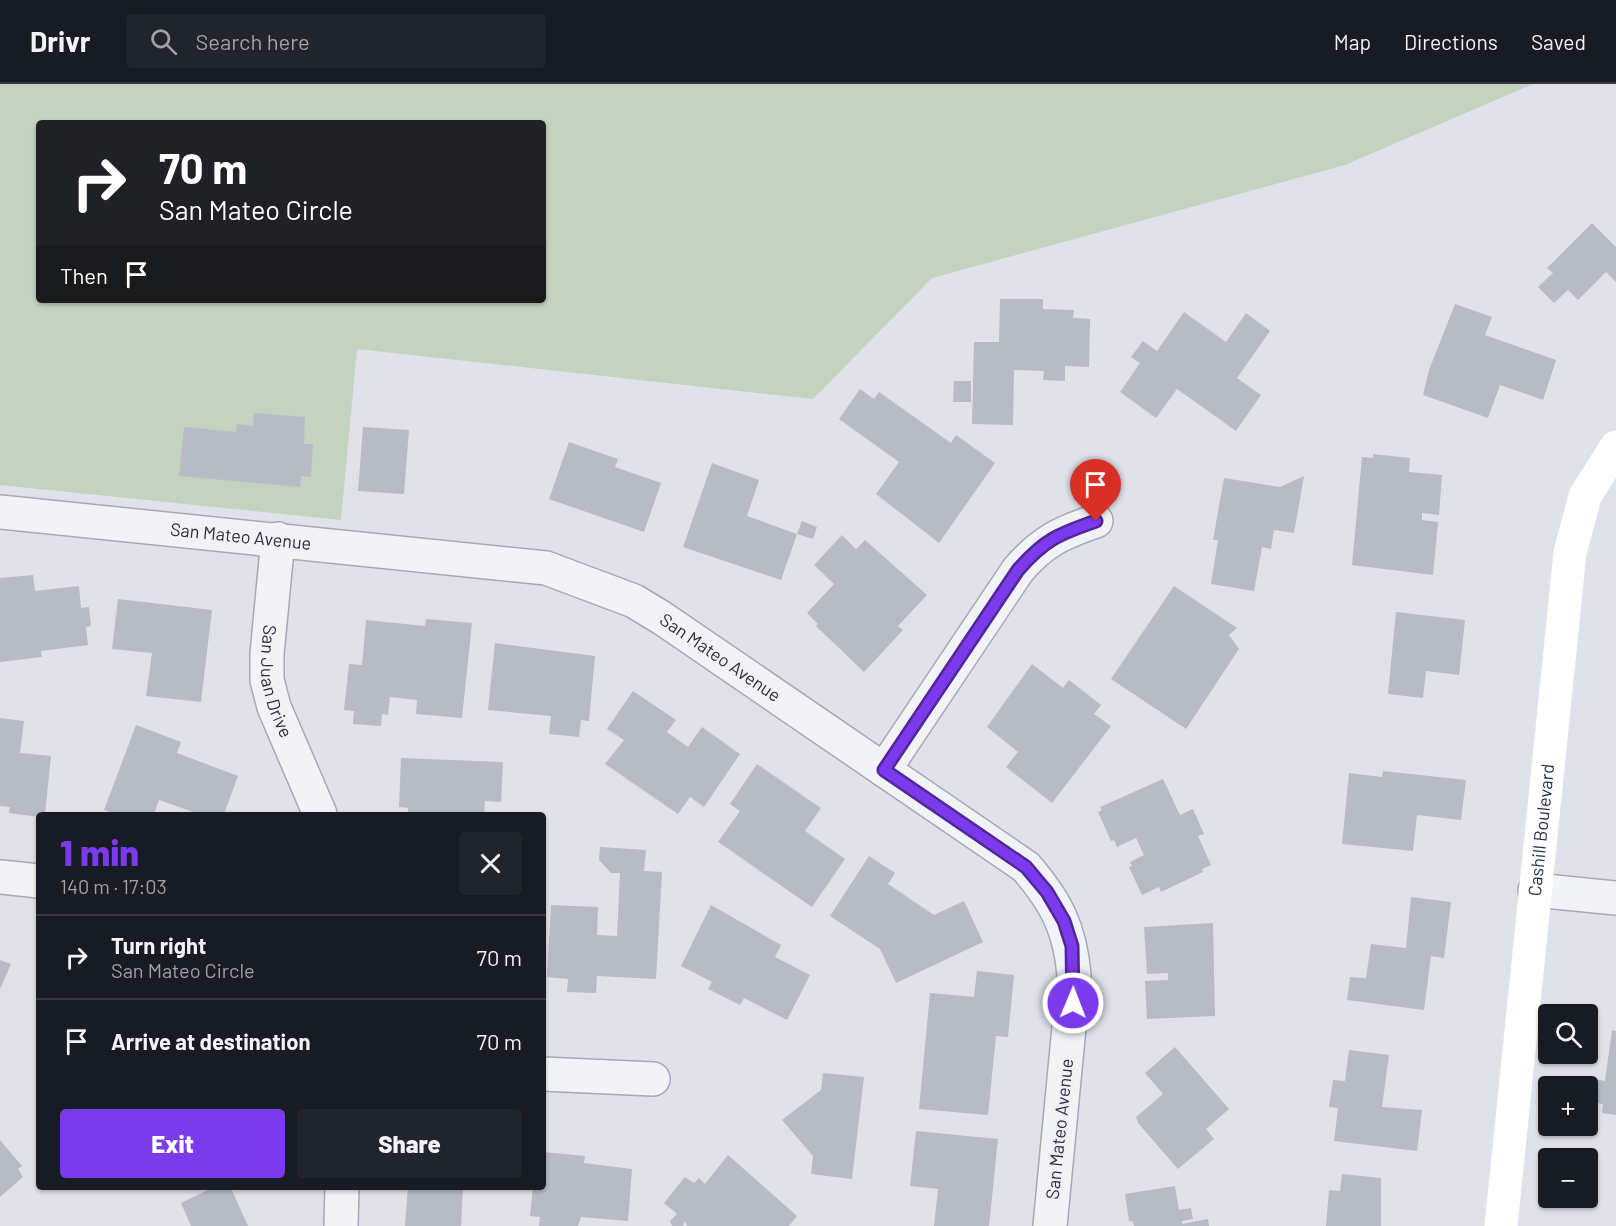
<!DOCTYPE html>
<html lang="en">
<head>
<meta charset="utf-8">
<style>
	:root { --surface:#171b24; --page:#20242c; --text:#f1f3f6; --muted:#9ea1a6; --line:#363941; --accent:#7c3aed }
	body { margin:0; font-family:Barlow,sans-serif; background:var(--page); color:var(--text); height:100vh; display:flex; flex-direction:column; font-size:22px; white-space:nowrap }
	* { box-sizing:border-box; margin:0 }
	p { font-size:20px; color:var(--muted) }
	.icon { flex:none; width:33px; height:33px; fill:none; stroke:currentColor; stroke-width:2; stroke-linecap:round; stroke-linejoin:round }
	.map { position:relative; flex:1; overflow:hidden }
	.side { position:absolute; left:36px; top:728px; width:510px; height:378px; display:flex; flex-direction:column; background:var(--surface); border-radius:6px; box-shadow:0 2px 4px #0004 }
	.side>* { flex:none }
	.guide { position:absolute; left:36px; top:36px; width:510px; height:183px; border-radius:6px; box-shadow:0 2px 4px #0004; background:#202124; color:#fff; overflow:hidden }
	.tools { position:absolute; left:1538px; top:920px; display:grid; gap:12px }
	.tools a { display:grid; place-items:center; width:60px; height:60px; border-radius:6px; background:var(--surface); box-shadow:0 2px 4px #0004; font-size:30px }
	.pin { position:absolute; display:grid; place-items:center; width:51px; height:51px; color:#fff; margin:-62px -26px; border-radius:50% 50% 50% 0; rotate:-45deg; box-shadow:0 0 6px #0007 }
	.pin .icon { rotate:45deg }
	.me { position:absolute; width:66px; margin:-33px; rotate:1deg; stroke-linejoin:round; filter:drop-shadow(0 0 4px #0008) }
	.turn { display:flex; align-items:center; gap:21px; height:126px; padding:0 24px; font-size:27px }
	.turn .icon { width:78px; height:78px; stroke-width:2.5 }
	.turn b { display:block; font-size:42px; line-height:51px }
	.then { display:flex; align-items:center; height:57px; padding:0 24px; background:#0003; gap:12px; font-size:22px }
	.round { display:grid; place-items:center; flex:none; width:63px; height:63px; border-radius:6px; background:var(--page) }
	.summary { display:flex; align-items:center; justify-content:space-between; height:102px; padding:0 24px }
	h1 { font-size:36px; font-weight:800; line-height:45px; color:var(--accent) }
	.cta { display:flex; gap:12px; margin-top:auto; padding:12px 24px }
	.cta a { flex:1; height:69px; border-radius:6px; background:var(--accent); color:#fff; font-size:24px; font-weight:800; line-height:69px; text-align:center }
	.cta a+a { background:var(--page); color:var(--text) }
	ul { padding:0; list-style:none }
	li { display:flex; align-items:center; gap:18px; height:84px; padding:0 24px; border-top:2px solid var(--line) }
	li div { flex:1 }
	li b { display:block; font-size:22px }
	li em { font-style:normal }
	header { display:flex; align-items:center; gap:36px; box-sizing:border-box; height:84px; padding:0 30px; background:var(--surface); border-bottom:2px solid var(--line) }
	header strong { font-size:28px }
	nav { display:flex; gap:33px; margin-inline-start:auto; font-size:21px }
	.search { width:420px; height:54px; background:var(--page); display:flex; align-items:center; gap:15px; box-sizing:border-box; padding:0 21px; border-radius:6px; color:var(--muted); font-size:22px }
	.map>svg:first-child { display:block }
	.green { fill:#c4d3c0; fill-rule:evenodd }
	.building { fill:#b6bbc5 }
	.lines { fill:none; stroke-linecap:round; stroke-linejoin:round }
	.street-casing { stroke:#a4a9b3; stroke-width:36 }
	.street { stroke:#f2f3f7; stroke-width:33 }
	.secondary { stroke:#fff; stroke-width:33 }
	.route-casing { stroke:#51269a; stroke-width:15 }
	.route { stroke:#7c3aed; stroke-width:10 }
	.labels { text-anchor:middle; stroke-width:5; stroke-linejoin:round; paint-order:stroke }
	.street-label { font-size:18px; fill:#282f40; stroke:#eff1f6 }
</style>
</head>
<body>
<header>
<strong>Drivr</strong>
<div class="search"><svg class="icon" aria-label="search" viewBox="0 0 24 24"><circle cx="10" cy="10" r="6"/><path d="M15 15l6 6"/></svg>Search here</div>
<nav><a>Map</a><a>Directions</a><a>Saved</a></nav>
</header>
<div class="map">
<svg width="1616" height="1142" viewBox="0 0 1616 1142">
	<rect width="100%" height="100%" fill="#dfe2e9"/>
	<path class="green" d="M 0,0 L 1533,0 L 1345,81 L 932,194 L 813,315 L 357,265 L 341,436 L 0,401 ZM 39,39 L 543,39 L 543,216 L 39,216 Z"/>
	<path class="building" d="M 1592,139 L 1616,163 L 1616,198 L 1606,188 L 1578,216 L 1568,206 L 1554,219 L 1538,203 L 1553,189 L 1547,184 Z
		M 1000,215 L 1043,215 L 1043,225 L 1074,226 L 1073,234 L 1090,235 L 1089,283 L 1065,282 L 1065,297 L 1043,296 L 1044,287 L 1014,286 L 1013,341 L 972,340 L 974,258 L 999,258 Z
		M 1455,220 L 1492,233 L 1485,251 L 1556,276 L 1543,316 L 1500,301 L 1488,334 L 1423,311 L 1429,286 Z
		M 1184,228 L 1226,258 L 1246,229 L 1270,247 L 1237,294 L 1261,311 L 1236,347 L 1177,305 L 1156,334 L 1120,308 L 1140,279 L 1131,273 L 1143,257 L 1157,267 Z
		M 954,297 L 971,297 L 971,318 L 953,318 Z
		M 860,305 L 874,315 L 879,308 L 951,359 L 956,351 L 995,379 L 939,459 L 876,410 L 899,378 L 839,335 Z
		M 254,329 L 305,333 L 304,360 L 313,360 L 311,393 L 301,392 L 300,403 L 179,392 L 184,343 L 236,348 L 237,340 L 253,342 Z
		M 363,343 L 409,346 L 404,410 L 358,407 Z
		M 569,358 L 618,375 L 615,383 L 661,399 L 644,448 L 549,415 Z
		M 1373,370 L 1410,374 L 1409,388 L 1442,391 L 1439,431 L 1422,429 L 1422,436 L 1438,438 L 1433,491 L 1352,481 L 1362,373 L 1373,374 Z
		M 712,379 L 759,396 L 747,432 L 797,450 L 781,496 L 683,463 Z
		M 1304,392 L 1294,449 L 1274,446 L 1271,465 L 1262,463 L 1254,507 L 1211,500 L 1218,456 L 1213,456 L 1224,394 L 1280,403 Z
		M 802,437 L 817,443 L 813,455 L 797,450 Z
		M 842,451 L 856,465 L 865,456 L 927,511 L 898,542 L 903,546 L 864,588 L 816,542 L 818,540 L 807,529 L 834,500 L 814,481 Z
		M 33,491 L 35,507 L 79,502 L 81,524 L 89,523 L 91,542 L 86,543 L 88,561 L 41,567 L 42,573 L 0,578 L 0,494 Z
		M 1174,502 L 1237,544 L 1229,551 L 1239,565 L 1186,645 L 1111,595 Z
		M 118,515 L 212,526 L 201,618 L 146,612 L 152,569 L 112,565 Z
		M 1396,528 L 1465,536 L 1459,591 L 1426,587 L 1423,614 L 1388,610 Z
		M 426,535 L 472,539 L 462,634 L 416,630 L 417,616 L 390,613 L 388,631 L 382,630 L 381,642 L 353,640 L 354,627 L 344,626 L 349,580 L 362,581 L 366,536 L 425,542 Z
		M 495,559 L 595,572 L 589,637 L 581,636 L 579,653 L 549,650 L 551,632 L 488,626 Z
		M 1032,580 L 1063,604 L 1069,596 L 1101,621 L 1094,630 L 1111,642 L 1052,719 L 1006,683 L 1018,668 L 987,643 Z
		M 633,607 L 676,636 L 667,648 L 688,663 L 702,643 L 740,670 L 704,723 L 690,713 L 678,730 L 605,680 L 624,656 L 607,645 Z
		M 0,634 L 24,637 L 20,669 L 51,672 L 45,730 L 39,733 L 9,729 L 10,723 L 0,722 Z
		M 136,641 L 181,658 L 177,669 L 238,692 L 224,730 L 199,730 L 159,716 L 154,730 L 117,730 L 104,726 Z
		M 401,674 L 503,678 L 501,718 L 485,717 L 484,730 L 408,730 L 408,724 L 399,723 Z
		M 757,680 L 821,724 L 805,747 L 845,775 L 812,823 L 718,758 L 740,727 L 730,720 Z
		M 1383,687 L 1466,696 L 1461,736 L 1417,731 L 1413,767 L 1342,760 L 1349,689 L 1382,693 Z
		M 1163,695 L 1180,731 L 1193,725 L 1204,750 L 1198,752 L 1211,781 L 1202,785 L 1203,788 L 1161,808 L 1159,803 L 1142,811 L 1129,783 L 1132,782 L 1130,778 L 1144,771 L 1136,754 L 1117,763 L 1114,756 L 1111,757 L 1098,728 L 1102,726 L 1100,723 Z
		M 600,763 L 646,766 L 644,787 L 662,788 L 656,895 L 597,892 L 596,909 L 567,908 L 568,895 L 547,893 L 551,821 L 598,823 L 597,851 L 617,852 L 620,789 L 611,789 L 599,776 Z
		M 869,772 L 895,789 L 888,800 L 934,831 L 964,817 L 983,858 L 896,899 L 880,865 L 830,832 Z
		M 1411,813 L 1451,818 L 1444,874 L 1431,872 L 1424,926 L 1347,916 L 1350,893 L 1366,894 L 1371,860 L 1406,864 Z
		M 711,821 L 781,861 L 775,873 L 810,891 L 787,936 L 744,914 L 740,921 L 708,905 L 712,898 L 681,882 Z
		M 1213,839 L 1215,932 L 1147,935 L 1145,897 L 1168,896 L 1168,889 L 1147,890 L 1144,843 Z
		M 0,876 L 11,880 L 0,905 Z
		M 977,887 L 1014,891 L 1008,953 L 996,952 L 988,1031 L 919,1025 L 930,909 L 974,913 Z
		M 1612,946 L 1616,947 L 1616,1031 L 1602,1029 L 1603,1020 L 1591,1018 L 1594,995 L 1605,997 Z
		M 1175,963 L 1229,1025 L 1206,1045 L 1214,1055 L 1178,1085 L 1138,1039 L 1136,1033 L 1163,1010 L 1145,989 Z
		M 1349,966 L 1389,971 L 1382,1023 L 1422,1026 L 1417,1067 L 1334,1057 L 1338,1024 L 1329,1023 L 1333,996 L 1345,997 Z
		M 823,989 L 864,993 L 852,1095 L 811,1090 L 813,1072 L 782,1036 L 821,1006 Z
		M 916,1047 L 998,1055 L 989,1142 L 934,1142 L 938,1105 L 910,1102 Z
		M 0,1056 L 22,1082 L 18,1085 L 23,1093 L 0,1113 Z
		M 543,1068 L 585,1072 L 584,1079 L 632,1085 L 628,1137 L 581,1133 L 578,1142 L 539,1142 L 540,1133 L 530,1132 L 533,1102 L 543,1102 Z
		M 728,1071 L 797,1132 L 789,1142 L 687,1142 L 685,1137 L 683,1142 L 672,1142 L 670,1137 L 677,1130 L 664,1119 L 685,1093 L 694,1099 L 699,1094 L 705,1100 Z
		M 1342,1090 L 1381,1094 L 1381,1142 L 1326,1142 L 1329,1106 L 1340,1107 Z
		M 216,1102 L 230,1102 L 248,1142 L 191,1142 L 181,1119 Z
		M 408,1102 L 463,1102 L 461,1142 L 405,1142 Z
		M 1175,1102 L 1179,1126 L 1191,1124 L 1193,1135 L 1182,1137 L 1182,1140 L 1208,1135 L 1209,1142 L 1134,1142 L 1133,1138 L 1129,1137 L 1125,1110 Z"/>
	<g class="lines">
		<g class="street-casing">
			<g id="street">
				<path id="s1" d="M 0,428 L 546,484 L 634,517 L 662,534 L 1026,783 C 1056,818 1070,844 1074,891 L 1050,1142"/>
				<path id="s2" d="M 278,455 L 267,570 L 267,596 L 274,623 L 320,730"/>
				<path d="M 884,686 L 1018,486 C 1043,457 1061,449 1096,437"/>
				<path d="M 0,793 L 39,797"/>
				<path d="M 1535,806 L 1616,814"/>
				<path d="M 543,990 L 653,995"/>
				<path d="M 341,1142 L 342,1102"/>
			</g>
		</g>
		<use href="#street" class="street"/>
		<path class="secondary" id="s3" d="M 1501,1142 L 1570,469 L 1585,412 L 1616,363"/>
	</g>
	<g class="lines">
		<g class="route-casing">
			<path id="route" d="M 1073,919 L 1072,862 L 1064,837 L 1047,808 L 1026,783 L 884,686 L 1018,486 C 1045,455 1059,450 1096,437"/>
		</g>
		<use href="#route" class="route"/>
	</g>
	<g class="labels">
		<g class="street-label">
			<text dy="6" stroke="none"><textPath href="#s1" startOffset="242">San Mateo Avenue</textPath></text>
			<text dy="6" stroke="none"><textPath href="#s1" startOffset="746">San Mateo Avenue</textPath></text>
			<text dy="6" stroke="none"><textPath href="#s2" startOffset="144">San Juan Drive</textPath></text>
			<text dy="6" stroke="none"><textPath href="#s3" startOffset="398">Cashill Boulevard</textPath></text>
			<text transform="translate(1060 1045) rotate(-84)" y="6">San Mateo Avenue</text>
		</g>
	</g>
</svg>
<div class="tools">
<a><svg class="icon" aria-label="search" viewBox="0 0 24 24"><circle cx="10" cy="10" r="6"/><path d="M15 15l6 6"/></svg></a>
<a>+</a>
<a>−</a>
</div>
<div class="pin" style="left:1096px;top:437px;background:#d93025"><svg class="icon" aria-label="arrive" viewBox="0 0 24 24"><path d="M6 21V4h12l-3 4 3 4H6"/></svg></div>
<svg class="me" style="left:1073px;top:919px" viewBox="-20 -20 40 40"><circle r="17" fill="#7c3aed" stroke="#fff" stroke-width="3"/><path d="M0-11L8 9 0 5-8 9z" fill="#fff"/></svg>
<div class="guide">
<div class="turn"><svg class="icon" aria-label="right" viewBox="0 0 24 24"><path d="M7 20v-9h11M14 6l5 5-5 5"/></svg><div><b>70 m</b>San Mateo Circle</div></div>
<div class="then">Then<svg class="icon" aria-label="arrive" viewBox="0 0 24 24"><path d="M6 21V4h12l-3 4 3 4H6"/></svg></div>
</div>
<section class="side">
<div class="summary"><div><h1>1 min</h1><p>140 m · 17:03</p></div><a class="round"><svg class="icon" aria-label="close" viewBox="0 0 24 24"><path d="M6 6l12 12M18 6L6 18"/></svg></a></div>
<ul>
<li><svg class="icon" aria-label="right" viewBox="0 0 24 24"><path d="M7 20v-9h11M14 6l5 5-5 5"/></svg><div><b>Turn right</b><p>San Mateo Circle</p></div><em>70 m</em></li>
<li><svg class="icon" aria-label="arrive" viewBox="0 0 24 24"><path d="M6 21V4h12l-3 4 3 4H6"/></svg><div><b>Arrive at destination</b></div><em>70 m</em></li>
</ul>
<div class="cta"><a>Exit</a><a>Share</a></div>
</section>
</div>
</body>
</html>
